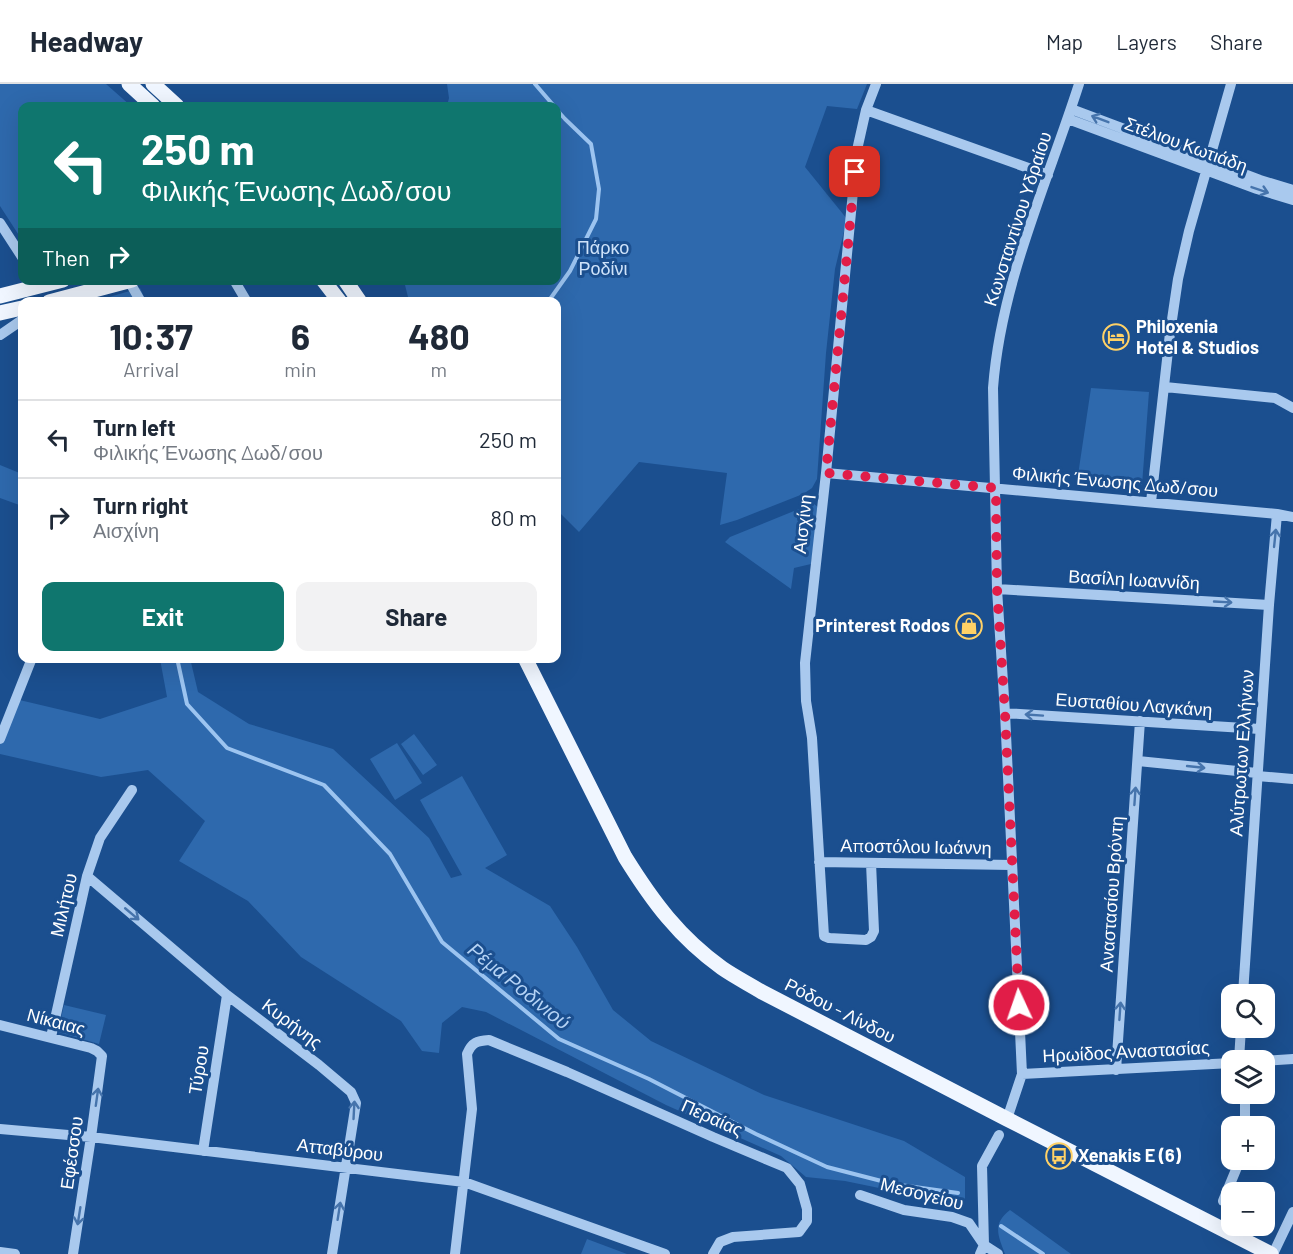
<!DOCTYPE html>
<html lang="en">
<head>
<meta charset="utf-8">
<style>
	:root { --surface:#fff; --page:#f2f2f3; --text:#1f2937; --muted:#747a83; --line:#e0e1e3; --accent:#0f766e }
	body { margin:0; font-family:Barlow,sans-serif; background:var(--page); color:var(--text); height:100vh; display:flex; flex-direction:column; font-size:22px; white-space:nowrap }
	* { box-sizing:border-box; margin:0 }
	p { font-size:20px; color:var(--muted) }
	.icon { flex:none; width:33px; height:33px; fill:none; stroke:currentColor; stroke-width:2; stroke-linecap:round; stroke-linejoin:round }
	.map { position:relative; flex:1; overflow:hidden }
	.details { position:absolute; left:18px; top:213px; width:543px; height:366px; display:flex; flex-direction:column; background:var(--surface); border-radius:12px; box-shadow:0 6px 24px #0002 }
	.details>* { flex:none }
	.guide { position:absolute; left:18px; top:18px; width:543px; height:183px; border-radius:12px; box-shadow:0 6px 24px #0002; background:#0f766e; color:#fff; overflow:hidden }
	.fabs { position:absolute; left:1221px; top:900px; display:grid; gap:12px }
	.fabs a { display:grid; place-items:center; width:54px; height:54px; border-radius:12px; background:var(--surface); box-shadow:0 6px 24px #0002; font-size:30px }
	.pin { position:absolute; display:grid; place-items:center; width:51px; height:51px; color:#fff; margin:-26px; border-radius:12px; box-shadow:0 3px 9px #0006 }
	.me { position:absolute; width:66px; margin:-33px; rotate:357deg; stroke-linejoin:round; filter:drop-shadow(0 0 4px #0008) }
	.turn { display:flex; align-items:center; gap:21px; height:126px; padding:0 24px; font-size:27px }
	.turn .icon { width:78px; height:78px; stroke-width:2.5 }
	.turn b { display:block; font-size:42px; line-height:51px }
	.then { display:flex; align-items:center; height:57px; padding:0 24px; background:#0003; gap:12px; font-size:22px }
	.eta { display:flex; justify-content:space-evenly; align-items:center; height:102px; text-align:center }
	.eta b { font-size:36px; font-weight:700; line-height:42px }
	.button { display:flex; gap:12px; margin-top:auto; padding:12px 24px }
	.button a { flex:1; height:69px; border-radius:12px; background:var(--accent); color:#fff; font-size:24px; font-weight:700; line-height:69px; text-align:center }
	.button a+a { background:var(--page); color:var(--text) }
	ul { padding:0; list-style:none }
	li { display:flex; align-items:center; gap:18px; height:78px; padding:0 24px; border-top:2px solid var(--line) }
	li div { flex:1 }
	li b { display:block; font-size:22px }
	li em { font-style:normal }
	header { display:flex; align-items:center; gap:36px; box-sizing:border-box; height:84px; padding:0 30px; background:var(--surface); border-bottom:2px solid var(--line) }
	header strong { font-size:28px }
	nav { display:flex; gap:33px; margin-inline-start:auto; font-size:21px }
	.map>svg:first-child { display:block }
	.green { fill:#2e69ad }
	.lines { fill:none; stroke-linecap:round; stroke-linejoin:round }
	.stream { stroke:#9cc4f0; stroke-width:4 }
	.minor { stroke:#a9c9ee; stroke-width:10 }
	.major { stroke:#f0f6ff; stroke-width:15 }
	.oneway { stroke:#4674ac }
	.route { stroke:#e11d48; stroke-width:10; stroke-dasharray:0 18 }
	.labels { text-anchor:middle; stroke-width:6; stroke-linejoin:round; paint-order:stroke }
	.street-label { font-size:18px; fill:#fff; stroke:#1b4f8f }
	.park-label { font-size:18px; fill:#cfe3fa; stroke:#1b4f8f }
	.poi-label { font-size:18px; font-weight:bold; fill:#fff; stroke:#1b4f8f; text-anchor:start }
	.water-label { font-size:20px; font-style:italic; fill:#b5d3f5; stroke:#1b4f8f }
</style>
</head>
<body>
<header>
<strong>Headway</strong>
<nav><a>Map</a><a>Layers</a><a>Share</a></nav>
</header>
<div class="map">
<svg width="1293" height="1170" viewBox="0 0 1293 1170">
	<rect width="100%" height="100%" fill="#1b4f8f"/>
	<path class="green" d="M 0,0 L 106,0 L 131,22 L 22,22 L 22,156 L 0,122 Z
		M 447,0 L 867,0 L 857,25 L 827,22 L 805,83 L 847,135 L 835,185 L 826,269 L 817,395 L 812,404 L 803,410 L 737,436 L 720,441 L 727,389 L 639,378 L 579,448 L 557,426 L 556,218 L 409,217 L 404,197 L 556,196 L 556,22 L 447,22 L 449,14 Z
		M 140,204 L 146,217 L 92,218 Z
		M 1091,304 L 1149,308 L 1142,401 L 1078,391 Z
		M 0,381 L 22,390 L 22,422 L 0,414 Z
		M 814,420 L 819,424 L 811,480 L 794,484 L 791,505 L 725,458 L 730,453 L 794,427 Z
		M 190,574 L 198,608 L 249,640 L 333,665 L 429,754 L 451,794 L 462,791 L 420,716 L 462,692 L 507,771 L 485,784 L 550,822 L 577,863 L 613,926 L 651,957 L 764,1011 L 904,1057 L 965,1093 L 965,1115 L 913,1111 L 845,1097 L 806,1093 L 781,1072 L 666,1021 L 486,928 L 462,923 L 442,939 L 439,969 L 422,967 L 401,937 L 301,873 L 248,817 L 179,777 L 205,737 L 148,686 L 101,693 L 0,670 L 0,651 L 11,614 L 100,635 L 167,613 L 160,575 Z
		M 414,650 L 437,681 L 423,691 L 401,660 Z
		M 397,659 L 422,699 L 395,716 L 370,675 Z
		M 64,921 L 106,931 L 99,960 L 58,948 Z
		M 1010,1126 L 1071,1170 L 1005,1170 C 998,1151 992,1140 1010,1126 Z
		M 587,1155 L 627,1170 L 581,1170 Z"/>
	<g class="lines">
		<path class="stream" d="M 535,0 L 554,22
			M 548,218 L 570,187 L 596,135 L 599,105 L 591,60 L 565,35 L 556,25
			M 177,574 L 187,620 L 227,664 L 324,701 L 390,770 L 442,858 L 559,955 L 649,995 L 756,1050 L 827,1083 L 893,1100 L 958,1109
			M 1001,1142 L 1043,1170"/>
		<path class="minor" d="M 1071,25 L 1260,96 L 1293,106
			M 866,26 L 1048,91
			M 1068,35 L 1257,105 L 1293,116
			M 0,139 L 22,173
			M 234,196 L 247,218
			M 129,197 L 141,218
			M 0,251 L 22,236
			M 1165,303 L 1275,314 L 1293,324
			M 826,389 L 1277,430 L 1293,433
			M 1151,418 L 1170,249 L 1178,195 L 1189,147 L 1231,0
			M 997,505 L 1269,521
			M 1005,629 L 1260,645
			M 0,655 L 32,574
			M 1138,677 L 1257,689
			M 1257,692 L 1293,695
			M 819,778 L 1012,781
			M 871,779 L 874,847 L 871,853 L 866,856 L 829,854 L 824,852 L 812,654 L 806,617 L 805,579 L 826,389 L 857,66 L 866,26 L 876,0
			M 87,792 L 227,911 L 319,981 L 351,1008 L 356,1019 L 332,1170
			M 1243,910 L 1269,521 L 1277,430
			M 0,941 L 91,964 L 97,967 L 102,972 L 91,1053 L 73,1170
			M 51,953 L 87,792 L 100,754 L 132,706
			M 1239,976 L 1241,944
			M 1264,977 L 1293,975
			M 1116,986 L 1140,637
			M 1022,990 L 1232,979
			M 1007,1035 L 1022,990 L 1005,629 L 997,505 L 993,304 C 1001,198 1047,100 1079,0
			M 1245,1042 L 1245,1010
			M 0,1045 L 91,1053 L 464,1098 L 665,1170
			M 203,1067 L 227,911
			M 860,1111 L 904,1126 L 952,1133 L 969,1139 L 984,1161 L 998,1170
			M 1223,1117 L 1240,1076
			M 0,1168 L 15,1170
			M 455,1170 L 472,1025 L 467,970 C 472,958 477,957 489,956 L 567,988 L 713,1053 L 787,1084 L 800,1100 L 807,1125 L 807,1137 L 799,1148 L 733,1153 L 720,1158 L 713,1170
			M 980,1170 L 984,1161 L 982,1082 L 999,1051
			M 1273,1170 L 1293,1128"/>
		<path class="major" d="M 129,0 L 153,22
			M 153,0 L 177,22
			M 323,196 L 340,218
			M 345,196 L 360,218
			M 0,212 L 63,196
			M 49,218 L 132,196
			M 0,229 L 22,224
			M 525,574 L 625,773 C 653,818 679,853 722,884 C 735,893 749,900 762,908 L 1007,1035 L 1271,1170"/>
	</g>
	<defs><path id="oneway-shaft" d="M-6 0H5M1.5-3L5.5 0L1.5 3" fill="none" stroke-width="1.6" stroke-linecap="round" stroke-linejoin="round" transform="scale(1.5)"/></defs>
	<g class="oneway">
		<use href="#oneway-shaft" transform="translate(1100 35) rotate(-159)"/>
		<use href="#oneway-shaft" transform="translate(1260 106) rotate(19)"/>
		<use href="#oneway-shaft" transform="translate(1275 454) rotate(-84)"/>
		<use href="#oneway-shaft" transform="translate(1223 518) rotate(3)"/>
		<use href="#oneway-shaft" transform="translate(1034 631) rotate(-176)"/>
		<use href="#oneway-shaft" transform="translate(1196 683) rotate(6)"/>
		<use href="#oneway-shaft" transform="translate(1135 712) rotate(-86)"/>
		<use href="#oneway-shaft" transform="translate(132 830) rotate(40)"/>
		<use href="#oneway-shaft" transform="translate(1120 927) rotate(-86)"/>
		<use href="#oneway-shaft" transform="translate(97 1013) rotate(-82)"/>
		<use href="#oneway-shaft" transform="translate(354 1026) rotate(-87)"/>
		<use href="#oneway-shaft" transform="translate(339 1127) rotate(-81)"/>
		<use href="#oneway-shaft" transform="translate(79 1132) rotate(99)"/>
	</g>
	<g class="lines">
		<path class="route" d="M 855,88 L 826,389 L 996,404 L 997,505 L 1005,629 L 1019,921"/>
	</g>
	<defs>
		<g id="hotel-ring" transform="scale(1.35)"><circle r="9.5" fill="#1b4f8f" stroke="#ffd166" stroke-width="1.5"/><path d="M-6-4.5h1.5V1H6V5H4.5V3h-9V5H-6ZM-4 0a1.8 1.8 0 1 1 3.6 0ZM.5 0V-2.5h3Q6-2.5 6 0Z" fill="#ffd166"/></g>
		<g id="shop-ring" transform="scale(1.35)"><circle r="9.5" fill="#1b4f8f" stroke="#ffd166" stroke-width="1.5"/><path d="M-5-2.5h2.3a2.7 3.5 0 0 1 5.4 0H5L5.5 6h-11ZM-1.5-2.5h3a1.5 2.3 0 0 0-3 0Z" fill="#ffd166"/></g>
		<g id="bus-ring" transform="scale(1.35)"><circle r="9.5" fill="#1b4f8f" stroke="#ffd166" stroke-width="1.5"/><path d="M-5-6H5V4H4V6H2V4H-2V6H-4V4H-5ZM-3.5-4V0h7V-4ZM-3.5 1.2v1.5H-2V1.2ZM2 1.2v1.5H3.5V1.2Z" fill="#ffd166"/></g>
	</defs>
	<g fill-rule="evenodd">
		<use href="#hotel-ring" x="1116" y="253"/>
		<use href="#shop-ring" x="969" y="542"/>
		<use href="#bus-ring" x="1059" y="1072"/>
	</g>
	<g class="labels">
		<g class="street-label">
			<text transform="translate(1186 61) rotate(20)" y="6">Στέλιου Κωτιάδη</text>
			<text transform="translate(1018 135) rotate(-72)" y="6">Κωνσταντίνου Υδραίου</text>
			<text transform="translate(1115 398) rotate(5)" y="6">Φιλικής Ένωσης Δωδ/σου</text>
			<text transform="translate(803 440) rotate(-84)" y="6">Αισχίνη</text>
			<text transform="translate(1134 496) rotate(3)" y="6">Βασίλη Ιωαννίδη</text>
			<text transform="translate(1134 621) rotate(4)" y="6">Ευσταθίου Λαγκάνη</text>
			<text transform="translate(1242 669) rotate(-86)" y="6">Αλύτρωτων Ελλήνων</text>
			<text transform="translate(916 763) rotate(1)" y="6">Αποστόλου Ιωάννη</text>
			<text transform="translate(1112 810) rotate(-86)" y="6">Αναστασίου Βρόντη</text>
			<text transform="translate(64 821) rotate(-77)" y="6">Μιλήτου</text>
			<text transform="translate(840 927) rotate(27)" y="6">Ρόδου - Λίνδου</text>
			<text transform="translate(56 938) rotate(15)" y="6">Νίκαιας</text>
			<text transform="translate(292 940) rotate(37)" y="6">Κυρήνης</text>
			<text transform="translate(1126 968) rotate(-3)" y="6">Ηρωίδος Αναστασίας</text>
			<text transform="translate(199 986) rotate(-81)" y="6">Τύρου</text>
			<text transform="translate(712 1034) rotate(24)" y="6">Περαίας</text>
			<text transform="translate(340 1066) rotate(7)" y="6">Ατταβύρου</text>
			<text transform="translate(72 1069) rotate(-82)" y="6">Εφέσσου</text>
			<text transform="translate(922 1110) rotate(14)" y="6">Μεσογείου</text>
		</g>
		<g class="park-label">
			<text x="603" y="170">Πάρκο<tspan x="603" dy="21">Ροδίνι</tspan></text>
		</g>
		<g class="poi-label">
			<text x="1136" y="249">Philoxenia<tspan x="1136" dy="21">Hotel &amp; Studios</tspan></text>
			<text x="950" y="548" text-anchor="end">Printerest Rodos</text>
			<text x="1078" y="1078">Xenakis E (6)</text>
		</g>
		<g class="water-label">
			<text transform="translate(519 902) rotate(39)" y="7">Ρέμα Ροδινιού</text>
		</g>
	</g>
</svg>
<div class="fabs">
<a><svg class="icon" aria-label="search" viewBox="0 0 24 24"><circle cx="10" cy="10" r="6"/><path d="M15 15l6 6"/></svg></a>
<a><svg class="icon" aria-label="layers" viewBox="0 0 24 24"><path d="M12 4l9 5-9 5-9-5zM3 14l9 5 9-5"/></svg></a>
<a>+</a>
<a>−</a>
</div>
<div class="pin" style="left:855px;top:88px;background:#d93025"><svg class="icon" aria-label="arrive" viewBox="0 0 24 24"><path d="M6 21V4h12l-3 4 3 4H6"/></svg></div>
<svg class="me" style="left:1019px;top:921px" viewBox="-20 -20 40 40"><circle r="17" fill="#e11d48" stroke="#fff" stroke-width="3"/><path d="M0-11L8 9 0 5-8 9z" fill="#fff"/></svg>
<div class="guide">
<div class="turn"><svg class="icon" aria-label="left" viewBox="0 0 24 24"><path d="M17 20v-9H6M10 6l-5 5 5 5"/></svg><div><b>250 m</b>Φιλικής Ένωσης Δωδ/σου</div></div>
<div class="then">Then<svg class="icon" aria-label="right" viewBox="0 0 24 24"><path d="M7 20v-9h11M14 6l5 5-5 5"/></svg></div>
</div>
<section class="details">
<div class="eta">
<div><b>10:37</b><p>Arrival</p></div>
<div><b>6</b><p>min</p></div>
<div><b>480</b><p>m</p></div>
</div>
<ul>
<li><svg class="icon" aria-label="left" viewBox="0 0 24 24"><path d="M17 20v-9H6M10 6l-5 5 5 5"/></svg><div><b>Turn left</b><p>Φιλικής Ένωσης Δωδ/σου</p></div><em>250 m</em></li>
<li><svg class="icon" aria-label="right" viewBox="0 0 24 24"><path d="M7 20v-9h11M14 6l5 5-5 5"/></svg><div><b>Turn right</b><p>Αισχίνη</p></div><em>80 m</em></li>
</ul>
<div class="button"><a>Exit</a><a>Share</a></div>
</section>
</div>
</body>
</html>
